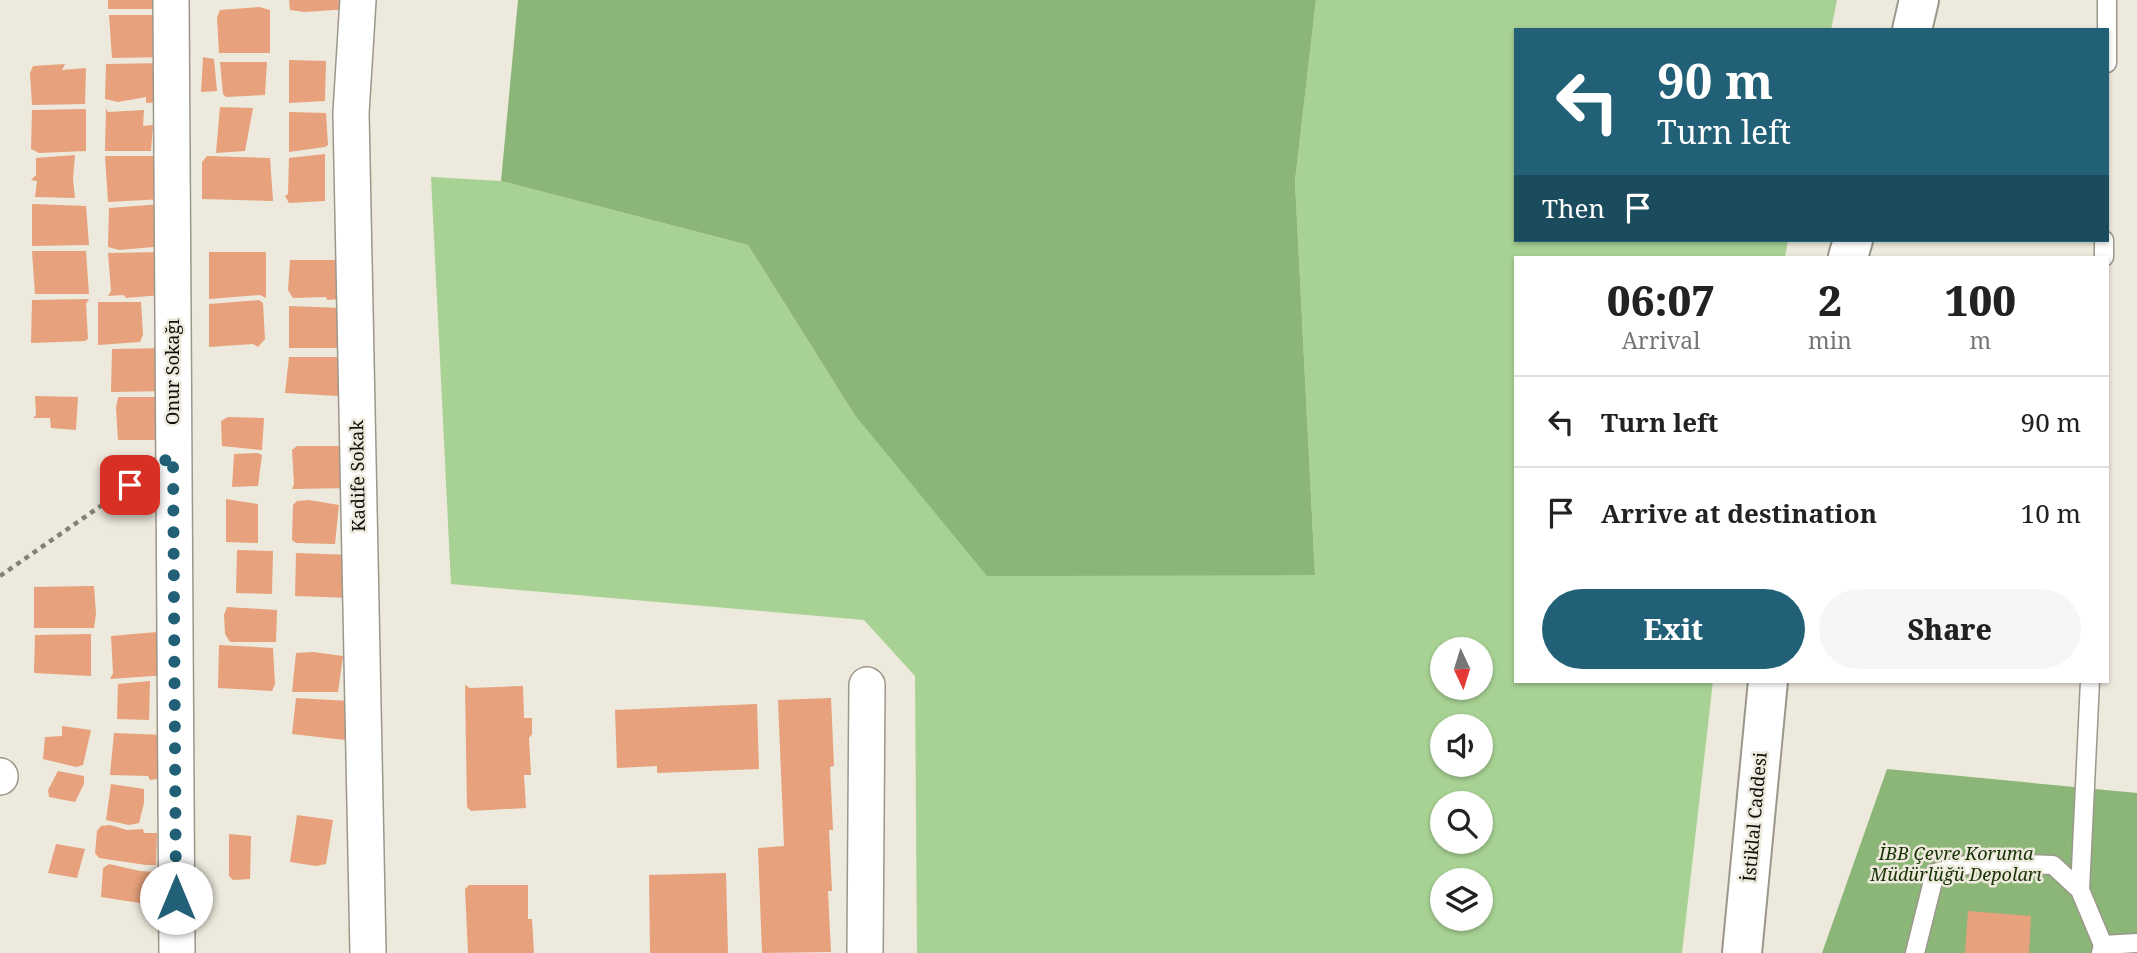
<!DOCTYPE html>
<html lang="en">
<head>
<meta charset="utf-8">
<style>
	:root { --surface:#fff; --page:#f6f6f6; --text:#222; --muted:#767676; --line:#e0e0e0; --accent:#216076 }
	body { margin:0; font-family:"Noto Serif",serif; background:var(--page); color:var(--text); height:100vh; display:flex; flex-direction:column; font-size:26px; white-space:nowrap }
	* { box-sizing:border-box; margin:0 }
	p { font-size:23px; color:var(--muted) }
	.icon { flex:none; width:38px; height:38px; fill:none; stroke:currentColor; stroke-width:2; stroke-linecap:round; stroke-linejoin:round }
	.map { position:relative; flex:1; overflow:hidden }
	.drawer { position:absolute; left:1514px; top:256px; width:595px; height:427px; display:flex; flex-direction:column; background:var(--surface); border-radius:0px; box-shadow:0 2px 5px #0004 }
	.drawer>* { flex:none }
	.banner { position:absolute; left:1514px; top:28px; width:595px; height:214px; border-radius:0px; box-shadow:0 2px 5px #0004; background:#216076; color:#fff; overflow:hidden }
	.needle { width:46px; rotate:176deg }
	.fabs { position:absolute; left:1430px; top:637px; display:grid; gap:14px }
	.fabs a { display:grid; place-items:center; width:63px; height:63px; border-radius:50%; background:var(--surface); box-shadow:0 2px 5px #0004; font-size:35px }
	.pin { position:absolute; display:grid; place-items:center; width:60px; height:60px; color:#fff; margin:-30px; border-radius:14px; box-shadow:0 4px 10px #0006 }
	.me { position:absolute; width:77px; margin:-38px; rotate:0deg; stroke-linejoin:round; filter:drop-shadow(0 0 5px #0008) }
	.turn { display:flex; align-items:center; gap:24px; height:147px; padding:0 28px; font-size:32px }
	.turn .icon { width:91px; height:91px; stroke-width:2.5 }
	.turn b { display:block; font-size:49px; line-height:60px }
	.then { display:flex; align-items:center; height:66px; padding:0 28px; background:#0003; gap:14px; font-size:26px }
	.eta { display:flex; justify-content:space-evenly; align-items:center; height:119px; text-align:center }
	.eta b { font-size:42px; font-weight:800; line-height:49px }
	.cta { display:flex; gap:14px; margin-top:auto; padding:14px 28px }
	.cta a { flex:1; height:80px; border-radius:42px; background:var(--accent); color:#fff; font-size:28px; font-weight:800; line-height:80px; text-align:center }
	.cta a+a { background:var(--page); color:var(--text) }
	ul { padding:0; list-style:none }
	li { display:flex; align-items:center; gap:21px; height:91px; padding:0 28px; border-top:2px solid var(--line) }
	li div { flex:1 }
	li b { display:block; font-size:26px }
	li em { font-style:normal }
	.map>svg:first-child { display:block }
	.green { fill:#a8d294; fill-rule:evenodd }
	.forest { fill:#8cb678 }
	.building { fill:#e7a17c }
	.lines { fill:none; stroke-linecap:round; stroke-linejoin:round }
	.service-casing { stroke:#9b978b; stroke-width:21 }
	.minor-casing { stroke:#9b978b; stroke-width:38 }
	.secondary-casing { stroke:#9b978b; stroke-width:42 }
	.path { stroke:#838077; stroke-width:4.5; stroke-dasharray:5 5; stroke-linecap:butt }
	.service { stroke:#fff; stroke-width:18 }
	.minor { stroke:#fff; stroke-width:35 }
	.secondary { stroke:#fff; stroke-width:38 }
	.route { stroke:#216076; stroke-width:12; stroke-dasharray:0 21.6 }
	.labels { text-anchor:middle; stroke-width:5; stroke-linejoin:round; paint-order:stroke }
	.street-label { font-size:18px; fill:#0f0e0a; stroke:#ede9dc }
	.park-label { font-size:18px; font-style:italic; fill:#173306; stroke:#ede9dc }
</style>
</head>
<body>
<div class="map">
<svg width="2137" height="953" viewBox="0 0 2137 953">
	<rect width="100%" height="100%" fill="#ede9dc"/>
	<path class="green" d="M 1316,0 L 1837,0 L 1831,30 L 1516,30 L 1516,240 L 1788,240 L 1785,257 L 1516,257 L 1516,681 L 1713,681 L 1682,953 L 917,953 L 915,676 L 864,620 L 451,584 L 431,177 L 501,181 L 748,245 L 854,414 L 1315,575 L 1295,181 ZM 1442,649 L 1480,649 L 1480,688 L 1442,688 ZM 1442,726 L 1480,726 L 1480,765 L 1442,765 ZM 1442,803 L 1480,803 L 1480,842 L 1442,842 ZM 1442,880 L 1480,880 L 1480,919 L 1442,919 Z"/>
	<path class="forest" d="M 518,0 L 1316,0 L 1295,181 L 1315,575 L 987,576 L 854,414 L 748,245 L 501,181 Z
		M 1887,769 L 2137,793 L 2137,953 L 1822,953 Z"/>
	<path class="building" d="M 108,0 L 161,0 L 162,9 L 108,9 Z
		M 289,0 L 349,0 L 350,9 L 304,12 L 290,10 Z
		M 259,7 L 270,10 L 270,53 L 219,53 L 217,17 L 220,10 Z
		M 109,15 L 162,15 L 165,57 L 112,58 Z
		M 203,57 L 214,59 L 217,91 L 201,92 Z
		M 289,60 L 326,61 L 325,101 L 289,103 Z
		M 220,62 L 267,62 L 265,95 L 226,97 L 223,94 Z
		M 166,63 L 160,102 L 146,103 L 146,97 L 118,102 L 105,99 L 106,64 Z
		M 65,64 L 62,70 L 86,68 L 85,104 L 32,105 L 30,73 L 33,66 Z
		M 220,107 L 253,108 L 245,151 L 216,153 Z
		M 106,108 L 108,112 L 144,110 L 143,126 L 153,125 L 151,151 L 105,151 Z
		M 86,109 L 86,151 L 39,153 L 31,149 L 32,110 Z
		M 289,112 L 326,113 L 328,145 L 325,147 L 289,152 Z
		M 325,154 L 325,201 L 289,203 L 285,196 L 288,194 L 289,158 Z
		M 75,155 L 73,179 L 75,198 L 35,197 L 37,181 L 31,180 L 36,175 L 36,158 Z
		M 105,156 L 166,156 L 163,199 L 108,202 Z
		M 207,156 L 270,158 L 273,201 L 202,199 L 202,162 Z
		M 32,204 L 86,206 L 89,245 L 32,246 Z
		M 162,204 L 165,246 L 119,250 L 108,247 L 109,208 Z
		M 32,251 L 86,251 L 89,294 L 35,294 Z
		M 162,252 L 161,295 L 126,298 L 124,295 L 108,296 L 111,291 L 108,253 Z
		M 209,252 L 266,252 L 266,298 L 260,295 L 209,299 Z
		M 290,260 L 347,260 L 342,299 L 327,300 L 326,297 L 293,298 L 288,290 Z
		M 89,299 L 86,304 L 88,339 L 85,341 L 31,343 L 32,300 Z
		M 259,300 L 263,303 L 265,339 L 258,347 L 253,344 L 209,347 L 209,304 Z
		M 98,302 L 141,302 L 143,335 L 140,342 L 98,345 Z
		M 289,306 L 343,308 L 342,351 L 337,348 L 289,348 Z
		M 168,348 L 171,391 L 111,392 L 112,349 Z
		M 289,357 L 339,357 L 341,385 L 338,396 L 285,393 Z
		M 35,396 L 78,397 L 76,430 L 51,428 L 50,418 L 33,418 L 36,415 Z
		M 118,397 L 165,397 L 164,440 L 118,440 L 116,408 Z
		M 228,417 L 264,418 L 262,450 L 222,446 L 221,421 Z
		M 297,446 L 349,446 L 352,488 L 292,489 L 294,484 L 292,450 Z
		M 257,453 L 262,455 L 258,486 L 232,487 L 234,454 Z
		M 226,499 L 258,504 L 258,543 L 226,542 Z
		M 309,500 L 339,505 L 335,544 L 296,543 L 292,540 L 293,505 L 297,501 Z
		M 237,550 L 273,551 L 272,594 L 236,593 Z
		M 296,553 L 353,555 L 352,598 L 295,596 Z
		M 94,586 L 96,614 L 94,628 L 34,628 L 34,587 Z
		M 227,607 L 277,610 L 276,642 L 230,642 L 225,634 L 224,615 Z
		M 157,632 L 168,635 L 167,675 L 110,679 L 113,673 L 111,636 Z
		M 91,634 L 91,676 L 34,673 L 35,635 Z
		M 219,645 L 273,648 L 275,684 L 272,691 L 218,688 Z
		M 313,652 L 343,656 L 338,692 L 292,692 L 296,653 Z
		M 150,681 L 149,720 L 117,719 L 118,684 Z
		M 465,685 L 470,688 L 523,686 L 524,718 L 532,718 L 532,734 L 529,738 L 531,775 L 524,775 L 526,808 L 471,811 L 467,807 Z
		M 296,698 L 349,701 L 345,740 L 292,734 Z
		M 831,698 L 834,766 L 830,767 L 833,830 L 829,830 L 832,891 L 828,891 L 831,952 L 762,953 L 758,848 L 784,846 L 778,700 Z
		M 757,704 L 759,769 L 657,773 L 657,766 L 617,768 L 615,710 Z
		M 62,726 L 91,730 L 83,765 L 76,767 L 43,759 L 45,737 L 62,736 Z
		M 114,733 L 164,735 L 157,779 L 150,780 L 148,776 L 110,775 Z
		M 58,771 L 84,776 L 84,784 L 75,802 L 49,797 L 48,790 Z
		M 111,784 L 144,789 L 144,803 L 139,823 L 129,825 L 106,820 Z
		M 297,815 L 333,820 L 326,864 L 316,866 L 290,862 Z
		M 110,825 L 127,830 L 143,829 L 144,833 L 157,833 L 156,865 L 146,865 L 99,858 L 95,853 L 97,831 L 101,826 Z
		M 229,834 L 251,836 L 250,879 L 233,880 L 229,876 Z
		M 56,844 L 85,849 L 77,878 L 48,873 Z
		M 109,864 L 140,871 L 170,873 L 166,904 L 159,906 L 101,897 L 103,868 Z
		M 726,873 L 728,953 L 650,953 L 649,875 Z
		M 469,885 L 528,885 L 528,919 L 532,919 L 534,953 L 468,953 L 465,889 Z
		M 1968,911 L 2031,916 L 2029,953 L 1965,953 Z"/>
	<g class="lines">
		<g class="service-casing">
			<path id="service" d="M 2107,63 L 2107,0
				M 2104,257 L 2104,240
				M 2080,890 L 2090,681
				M 1915,953 L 1935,873 L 1978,862 L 2053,865 L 2080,890 L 2103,945
				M 2101,953 L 2103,945 L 2137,943"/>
		</g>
		<g class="minor-casing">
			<path id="minor" d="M 171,0 L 177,953
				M 358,0 L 351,113 L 368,953
				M 0,776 L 0,777
				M 865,953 L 867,685"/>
		</g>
		<g class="secondary-casing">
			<path id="secondary" d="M 1912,30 L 1919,0
				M 1848,257 L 1853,240
				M 1742,953 L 1768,681"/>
		</g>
		<path class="path" d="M 0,576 L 141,478"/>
		<use href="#service" class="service"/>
		<use href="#minor" class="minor"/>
		<use href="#secondary" class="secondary"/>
	</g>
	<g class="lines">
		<path class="route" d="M 130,485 L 173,455 L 176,898"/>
	</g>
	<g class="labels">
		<g class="street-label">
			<text transform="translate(173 372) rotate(-90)" y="6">Onur Sokağı</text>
			<text transform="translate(358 476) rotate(-91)" y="6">Kadife Sokak</text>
			<text transform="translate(1755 817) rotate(-85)" y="6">İstiklal Caddesi</text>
		</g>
		<g class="park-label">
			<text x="1956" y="860">İBB Çevre Koruma<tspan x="1956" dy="21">Müdürlüğü Depoları</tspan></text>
		</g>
	</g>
</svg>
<div class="fabs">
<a><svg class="needle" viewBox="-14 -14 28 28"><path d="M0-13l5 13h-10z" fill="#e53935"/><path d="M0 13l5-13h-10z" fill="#767676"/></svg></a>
<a><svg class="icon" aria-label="sound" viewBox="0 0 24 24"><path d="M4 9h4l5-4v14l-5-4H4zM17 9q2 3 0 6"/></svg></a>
<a><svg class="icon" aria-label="search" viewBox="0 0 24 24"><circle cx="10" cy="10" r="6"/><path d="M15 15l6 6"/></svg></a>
<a><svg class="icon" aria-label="layers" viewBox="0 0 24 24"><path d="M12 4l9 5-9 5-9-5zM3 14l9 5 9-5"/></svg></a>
</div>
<div class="pin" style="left:130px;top:485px;background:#d93025"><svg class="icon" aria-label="arrive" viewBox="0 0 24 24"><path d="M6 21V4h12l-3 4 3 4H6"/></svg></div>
<svg class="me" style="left:176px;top:898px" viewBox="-20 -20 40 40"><circle r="19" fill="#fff"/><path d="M0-13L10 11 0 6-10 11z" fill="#216076"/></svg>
<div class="banner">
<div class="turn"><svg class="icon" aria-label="left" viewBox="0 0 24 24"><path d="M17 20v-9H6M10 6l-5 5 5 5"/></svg><div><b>90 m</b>Turn left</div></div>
<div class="then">Then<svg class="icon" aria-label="arrive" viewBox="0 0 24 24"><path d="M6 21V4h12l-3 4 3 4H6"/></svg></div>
</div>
<section class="drawer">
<div class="eta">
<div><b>06:07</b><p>Arrival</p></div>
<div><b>2</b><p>min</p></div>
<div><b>100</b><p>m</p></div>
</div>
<ul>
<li><svg class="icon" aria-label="left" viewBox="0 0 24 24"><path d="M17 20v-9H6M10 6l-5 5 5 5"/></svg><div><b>Turn left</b></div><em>90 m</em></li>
<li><svg class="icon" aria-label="arrive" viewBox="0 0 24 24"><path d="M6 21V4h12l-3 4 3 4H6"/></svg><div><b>Arrive at destination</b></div><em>10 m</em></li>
</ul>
<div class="cta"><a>Exit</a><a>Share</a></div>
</section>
</div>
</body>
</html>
